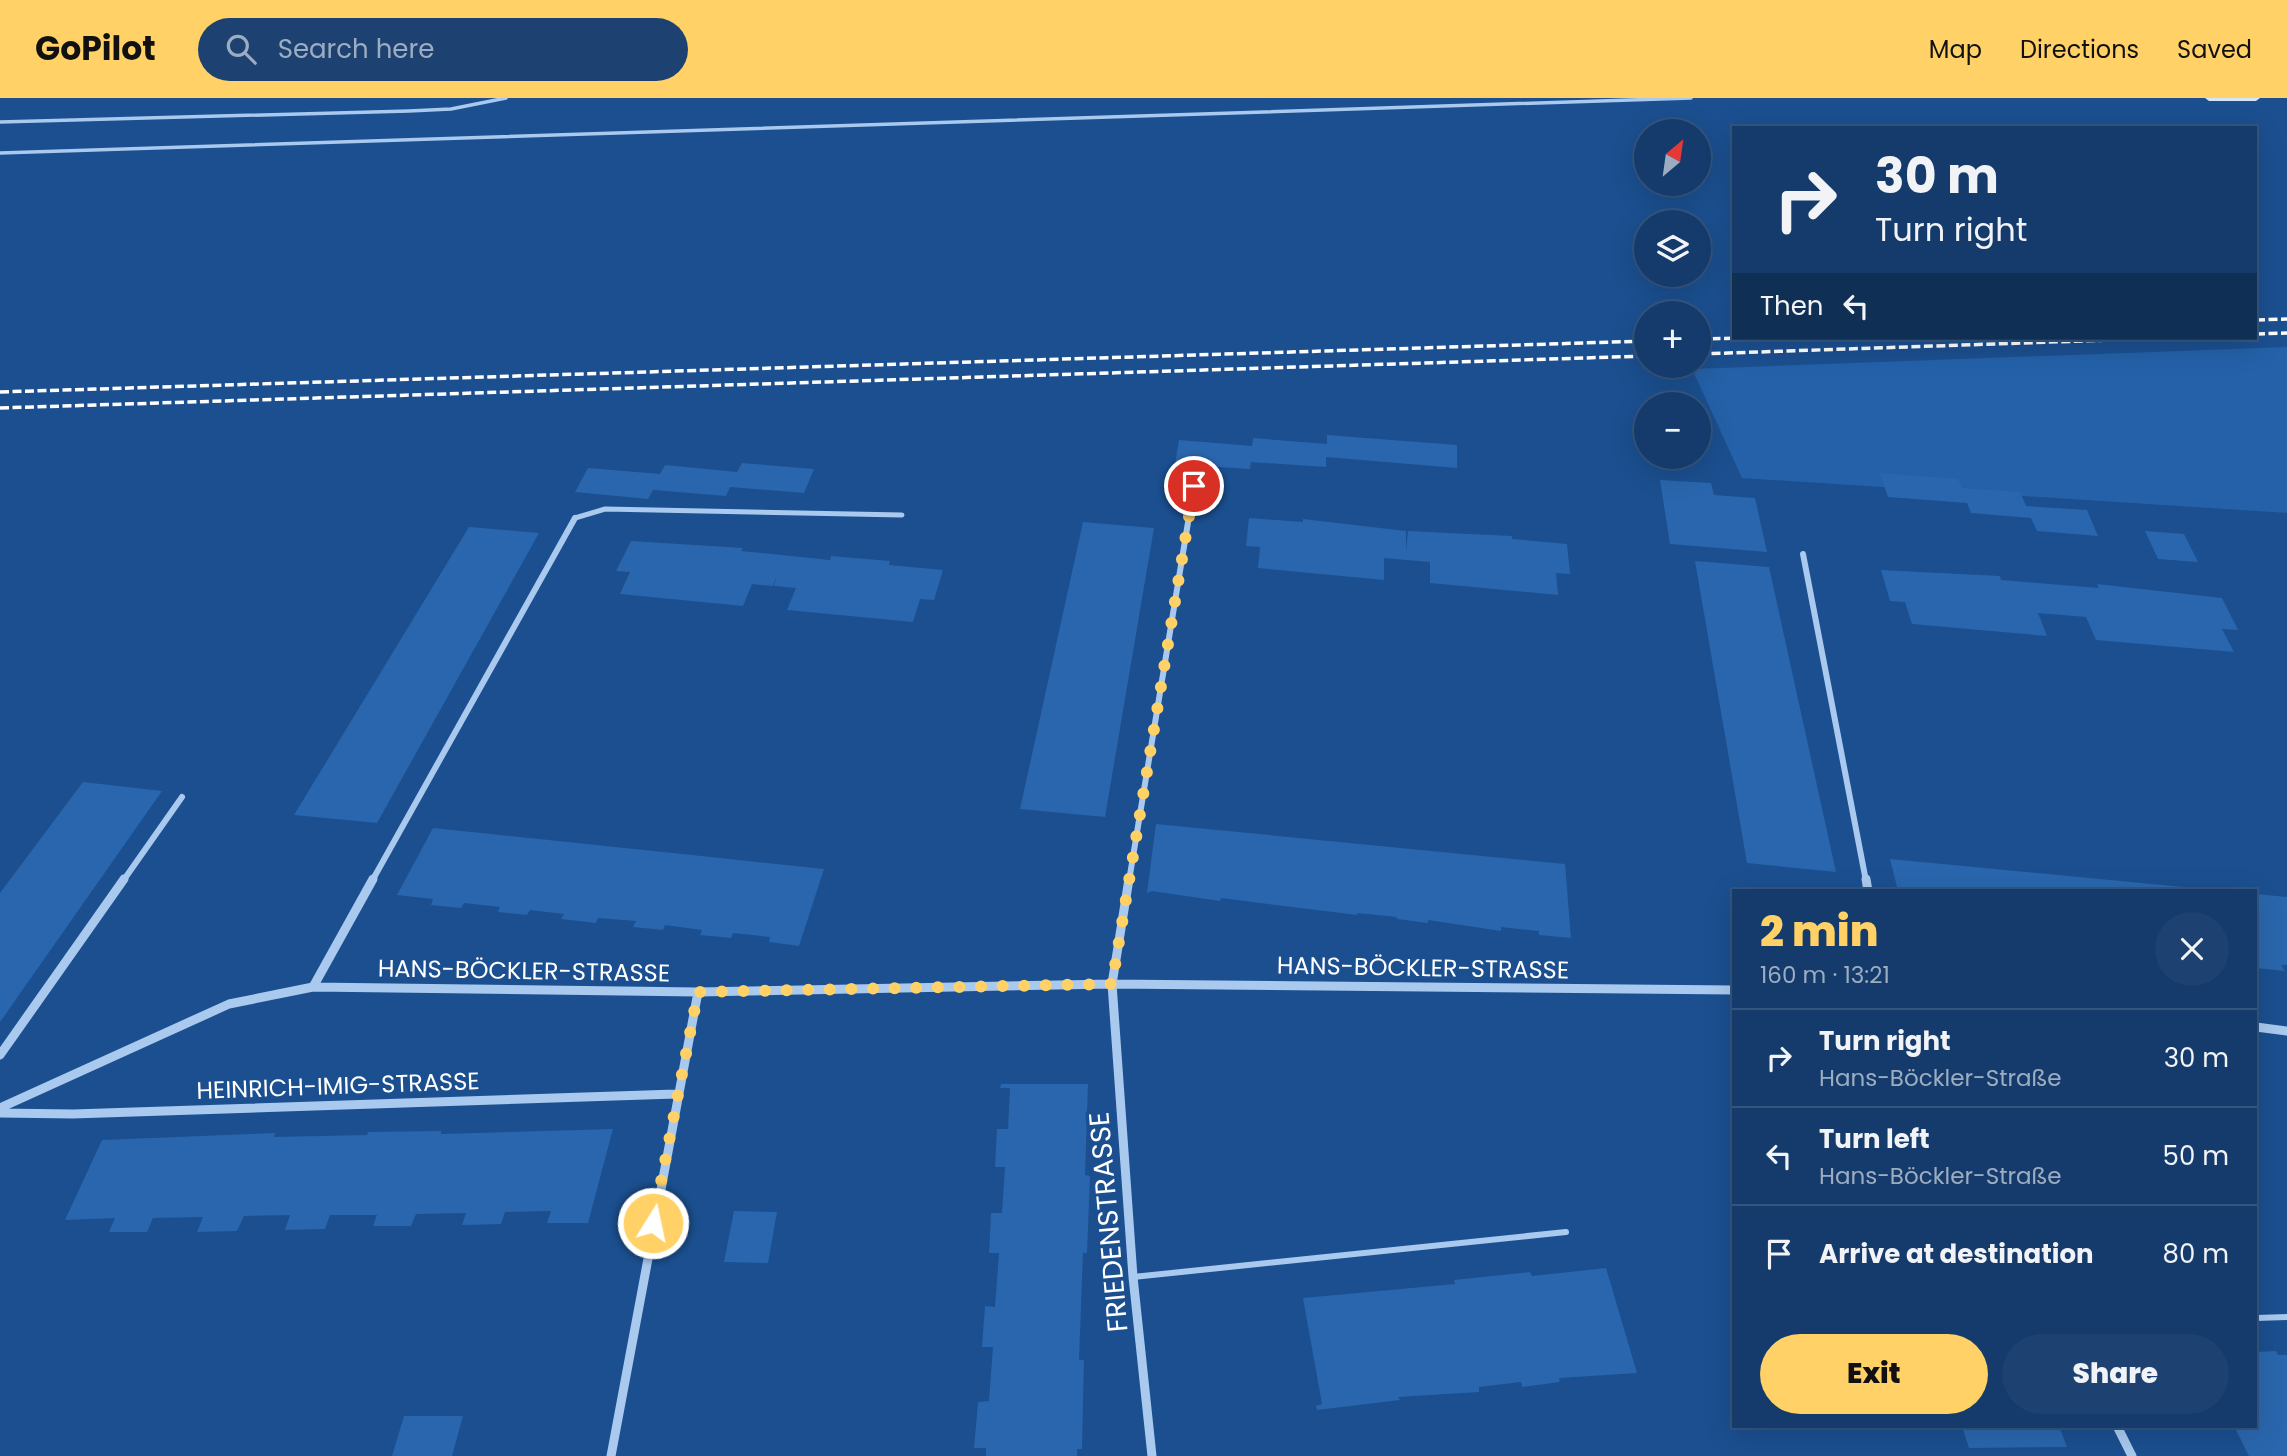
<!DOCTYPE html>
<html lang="en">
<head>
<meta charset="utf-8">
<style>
	:root { --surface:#143b6b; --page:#1d4271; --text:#f1f3f6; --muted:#9dadc1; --line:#33557e; --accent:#ffd166 }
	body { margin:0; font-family:Poppins,sans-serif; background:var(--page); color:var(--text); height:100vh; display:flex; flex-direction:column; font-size:26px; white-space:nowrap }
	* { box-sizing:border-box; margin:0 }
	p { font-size:23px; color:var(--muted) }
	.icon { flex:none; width:38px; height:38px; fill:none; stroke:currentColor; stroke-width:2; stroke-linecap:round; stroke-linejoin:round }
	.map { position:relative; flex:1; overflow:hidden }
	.side { position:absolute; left:1732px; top:791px; width:525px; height:539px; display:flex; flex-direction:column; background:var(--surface); border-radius:0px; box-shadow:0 7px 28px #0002,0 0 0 2px var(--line) }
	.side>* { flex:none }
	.guide { position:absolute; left:1732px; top:28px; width:525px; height:214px; border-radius:0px; box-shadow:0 7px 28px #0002,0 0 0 2px var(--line); background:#143b6b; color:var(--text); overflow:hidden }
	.needle { width:46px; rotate:29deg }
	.fabs { position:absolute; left:1634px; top:21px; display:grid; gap:14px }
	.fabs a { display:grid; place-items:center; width:77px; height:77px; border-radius:50%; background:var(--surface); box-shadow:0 7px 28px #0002,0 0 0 2px var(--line); font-size:35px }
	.pin { position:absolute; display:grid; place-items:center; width:60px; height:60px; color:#fff; margin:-30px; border:4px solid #fff; border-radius:50%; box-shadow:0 2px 7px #0007 }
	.me { position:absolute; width:77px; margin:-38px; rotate:10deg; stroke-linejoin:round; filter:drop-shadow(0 0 5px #0008) }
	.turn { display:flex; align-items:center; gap:24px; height:147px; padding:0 28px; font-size:32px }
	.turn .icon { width:91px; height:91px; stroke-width:2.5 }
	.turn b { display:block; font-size:49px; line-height:60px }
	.then { display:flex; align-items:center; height:66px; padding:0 28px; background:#0003; gap:14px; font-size:26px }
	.round { display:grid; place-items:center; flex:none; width:74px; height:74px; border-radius:37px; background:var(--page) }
	.head { display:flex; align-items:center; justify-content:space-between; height:119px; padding:0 28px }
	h1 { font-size:42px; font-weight:800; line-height:52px; color:var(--accent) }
	.primary-button { display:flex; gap:14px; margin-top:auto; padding:14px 28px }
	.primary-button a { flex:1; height:80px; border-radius:42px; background:var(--accent); color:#111; font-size:28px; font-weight:800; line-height:80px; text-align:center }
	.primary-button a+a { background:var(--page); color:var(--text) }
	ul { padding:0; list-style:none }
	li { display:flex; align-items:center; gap:21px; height:98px; padding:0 28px; border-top:2px solid var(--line) }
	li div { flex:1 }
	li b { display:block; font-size:26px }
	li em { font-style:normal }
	header { display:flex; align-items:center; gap:42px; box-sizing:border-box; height:98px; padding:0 35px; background:var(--accent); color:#111 }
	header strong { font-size:33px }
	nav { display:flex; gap:38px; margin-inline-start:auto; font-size:24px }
	.search { width:490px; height:63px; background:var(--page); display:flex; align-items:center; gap:18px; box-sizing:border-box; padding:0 24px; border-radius:38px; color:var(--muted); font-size:26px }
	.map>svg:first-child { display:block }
	.green { fill:#2461a8 }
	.building { fill:#2a66ad }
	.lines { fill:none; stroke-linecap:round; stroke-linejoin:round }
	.lane-far2 { stroke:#a9c9ee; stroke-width:3.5 }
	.lane-far1 { stroke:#a9c9ee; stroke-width:5 }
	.lane { stroke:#a9c9ee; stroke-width:6 }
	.street-far1 { stroke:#a9c9ee; stroke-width:6 }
	.street { stroke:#a9c9ee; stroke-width:9 }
	.secondary { fill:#d6e6fa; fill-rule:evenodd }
	.rail { stroke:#fff; stroke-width:3.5; stroke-dasharray:9 3.5; stroke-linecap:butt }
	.route { stroke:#ffd166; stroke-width:12; stroke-dasharray:0 21.6 }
	.labels { text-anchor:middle; stroke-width:7; stroke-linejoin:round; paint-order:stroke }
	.street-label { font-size:24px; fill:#fff; stroke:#1b4f8f }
	.near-street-label { font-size:28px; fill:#fff; stroke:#1b4f8f }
</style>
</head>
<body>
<header>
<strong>GoPilot</strong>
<div class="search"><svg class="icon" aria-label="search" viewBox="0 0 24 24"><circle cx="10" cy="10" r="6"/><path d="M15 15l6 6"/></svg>Search here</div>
<nav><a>Map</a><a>Directions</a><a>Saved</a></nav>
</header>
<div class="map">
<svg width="2287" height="1358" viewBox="0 0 2287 1358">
	<rect width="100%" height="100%" fill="#1b4f8f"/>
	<path class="green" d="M 2287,249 L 2287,415 L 1742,380 L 1692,271 Z"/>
	<path class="building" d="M 1327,337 L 1457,347 L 1457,370 L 1326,359 L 1326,369 L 1251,364 L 1250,371 L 1175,366 L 1179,342 L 1252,348 L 1253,340 L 1327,346 Z
		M 742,365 L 814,371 L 804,395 L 730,389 L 726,398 L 653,392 L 648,401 L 575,394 L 588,370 L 660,376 L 665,367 L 737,374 Z
		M 1880,375 L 1958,381 L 1962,390 L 2020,394 L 2026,408 L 2087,412 L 2098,438 L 2037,433 L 2031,420 L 1971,415 L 1967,405 L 1888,399 Z
		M 1660,382 L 1711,385 L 1714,397 L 1755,400 L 1767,454 L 1670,446 Z
		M 1249,420 L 1303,424 L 1303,421 L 1406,433 L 1406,453 L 1408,433 L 1512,438 L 1512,441 L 1567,446 L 1570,476 L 1556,475 L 1558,497 L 1430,485 L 1430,464 L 1384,460 L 1384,482 L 1258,470 L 1260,449 L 1246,448 Z
		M 1083,424 L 1154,430 L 1105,719 L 1020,711 Z
		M 469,429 L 539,435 L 377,725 L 294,717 Z
		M 2145,433 L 2184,436 L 2198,464 L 2158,461 Z
		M 631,443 L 743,450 L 741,453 L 830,462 L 831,458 L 890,463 L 889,467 L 943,472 L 934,502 L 920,501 L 913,524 L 787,512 L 796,490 L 774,488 L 777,477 L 773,488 L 752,486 L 743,508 L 620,496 L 630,474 L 616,473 Z
		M 1695,463 L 1769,469 L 1836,774 L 1747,765 Z
		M 1881,472 L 2000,478 L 2001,482 L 2099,490 L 2097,486 L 2222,500 L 2238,532 L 2222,531 L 2234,554 L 2096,542 L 2086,519 L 2038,515 L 2047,538 L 1912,526 L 1905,504 L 1890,503 Z
		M 83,684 L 162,693 L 0,924 L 0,795 Z
		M 1156,726 L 1565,766 L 1571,840 L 1539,837 L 1539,833 L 1501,829 L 1501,833 L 1428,822 L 1428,825 L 1397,821 L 1397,819 L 1357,815 L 1357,817 L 1221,800 L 1220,803 L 1152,793 L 1147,795 Z
		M 433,730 L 692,757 L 824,771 L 799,848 L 769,844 L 770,839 L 733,835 L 731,840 L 700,837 L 702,832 L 665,827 L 663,832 L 633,829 L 636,823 L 598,820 L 596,825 L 561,821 L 564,816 L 530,812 L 527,817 L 498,814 L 500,809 L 464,805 L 461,810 L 431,807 L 433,801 L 397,797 Z
		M 1890,761 L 2204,791 L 2204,793 L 1898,793 Z
		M 2256,796 L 2287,799 L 2287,867 L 2281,867 L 2285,873 L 2256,870 Z
		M 1001,986 L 1088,986 L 1085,1077 L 1090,1078 L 1087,1155 L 1083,1155 L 1079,1262 L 1084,1262 L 1082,1351 L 1077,1351 L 1077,1358 L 986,1358 L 986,1350 L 974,1350 L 978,1304 L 989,1303 L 993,1249 L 982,1249 L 985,1208 L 995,1209 L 999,1155 L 989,1155 L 991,1115 L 1002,1115 L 1005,1069 L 995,1069 L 997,1031 L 1008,1031 L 1010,990 L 1000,990 Z
		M 613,1031 L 588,1125 L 547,1125 L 551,1113 L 505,1114 L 501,1126 L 462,1127 L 466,1115 L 416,1116 L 411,1128 L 373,1128 L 377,1117 L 330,1117 L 325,1131 L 285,1132 L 290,1117 L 244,1118 L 237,1133 L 197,1134 L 203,1119 L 153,1120 L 147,1134 L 109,1134 L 115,1120 L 65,1122 L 102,1042 L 275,1035 L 274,1039 L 367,1037 L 368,1034 L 441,1033 L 441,1036 Z
		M 734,1113 L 777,1114 L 768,1165 L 724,1164 Z
		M 1606,1170 L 1637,1275 L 1559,1280 L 1560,1284 L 1522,1289 L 1521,1284 L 1479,1289 L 1479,1294 L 1398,1299 L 1400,1302 L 1317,1312 L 1316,1308 L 1322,1306 L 1303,1200 L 1455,1186 L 1454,1182 L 1530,1174 L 1532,1178 Z
		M 2276,1253 L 2278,1257 L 2287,1257 L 2287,1358 L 2249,1358 L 2234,1328 L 2256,1328 L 2256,1254 Z
		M 404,1318 L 463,1318 L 452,1358 L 392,1358 Z
		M 1962,1328 L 2059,1328 L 2067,1349 L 1969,1350 Z"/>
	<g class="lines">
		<path class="lane-far2" d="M 0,24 L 409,13 L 451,11 L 506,0
			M 0,55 L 1691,0"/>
		<path class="lane-far1" d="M 575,420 L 605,411 L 902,417"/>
		<path class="lane" d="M 1133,1179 L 1566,1134
			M 2256,1220 L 2287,1219"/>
		<path class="street-far1" d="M 1803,456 L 1866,783
			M 123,783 L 182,699
			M 372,783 L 575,420
			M 1129,783 L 1194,388"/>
		<path class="street" d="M 1129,781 L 1112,886 L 1133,1179 L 1152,1358
			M 1866,781 L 1868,793
			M 313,889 L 373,781
			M 2256,929 L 2287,933
			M 0,957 L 124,781
			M 0,1010 L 229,906 L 313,889 L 698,894 L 1112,886 L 1734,892
			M 0,1015 L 73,1016 L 676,996
			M 2117,1328 L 2132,1358
			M 611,1358 L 698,894"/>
		<path class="secondary" d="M 2205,0 L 2260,0 L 2256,3 L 2209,3 Z"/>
		<path class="rail" d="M 2256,222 L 2287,221
			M 2256,236 L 2287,235
			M 1699,241 L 1743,240
			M 1699,256 L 2170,240
			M 0,294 L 1647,243
			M 0,310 L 1647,258"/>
	</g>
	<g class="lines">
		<path class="route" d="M 653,1125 L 698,894 L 1112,886 L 1194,388"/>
	</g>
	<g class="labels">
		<g class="street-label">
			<text transform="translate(1423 870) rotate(1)" y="8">HANS-BÖCKLER-STRASSE</text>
			<text transform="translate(524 873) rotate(1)" y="8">HANS-BÖCKLER-STRASSE</text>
			<text transform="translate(338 988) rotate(-2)" y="8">HEINRICH-IMIG-STRASSE</text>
		</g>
		<g class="near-street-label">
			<text transform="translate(1108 1124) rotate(-95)" y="10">FRIEDENSTRASSE</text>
		</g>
	</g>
</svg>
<div class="fabs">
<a><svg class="needle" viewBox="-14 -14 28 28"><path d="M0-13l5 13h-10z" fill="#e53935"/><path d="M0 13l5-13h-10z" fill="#9dadc1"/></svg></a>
<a><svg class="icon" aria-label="layers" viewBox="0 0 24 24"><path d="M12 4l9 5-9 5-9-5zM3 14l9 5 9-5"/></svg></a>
<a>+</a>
<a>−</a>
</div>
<div class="pin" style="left:1194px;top:388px;background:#d93025"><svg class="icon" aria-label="arrive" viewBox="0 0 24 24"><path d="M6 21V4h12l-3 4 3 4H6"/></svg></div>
<svg class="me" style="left:653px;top:1125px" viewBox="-20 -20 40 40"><circle r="17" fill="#ffd166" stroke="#fff" stroke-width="3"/><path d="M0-11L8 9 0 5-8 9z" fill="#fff"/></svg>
<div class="guide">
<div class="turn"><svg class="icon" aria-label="right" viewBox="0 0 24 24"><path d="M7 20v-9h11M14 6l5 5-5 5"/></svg><div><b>30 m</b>Turn right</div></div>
<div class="then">Then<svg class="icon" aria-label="left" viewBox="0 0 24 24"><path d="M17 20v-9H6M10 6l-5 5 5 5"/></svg></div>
</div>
<section class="side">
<div class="head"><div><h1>2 min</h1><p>160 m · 13:21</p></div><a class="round"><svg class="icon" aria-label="close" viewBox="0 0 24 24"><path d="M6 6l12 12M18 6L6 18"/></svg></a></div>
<ul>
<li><svg class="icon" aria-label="right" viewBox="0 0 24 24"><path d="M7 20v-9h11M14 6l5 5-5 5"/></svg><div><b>Turn right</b><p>Hans-Böckler-Straße</p></div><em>30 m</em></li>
<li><svg class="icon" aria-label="left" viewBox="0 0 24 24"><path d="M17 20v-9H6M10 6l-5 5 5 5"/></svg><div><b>Turn left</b><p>Hans-Böckler-Straße</p></div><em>50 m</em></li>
<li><svg class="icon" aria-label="arrive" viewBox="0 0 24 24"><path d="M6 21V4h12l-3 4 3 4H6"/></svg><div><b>Arrive at destination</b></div><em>80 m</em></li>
</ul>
<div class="primary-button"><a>Exit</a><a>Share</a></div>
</section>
</div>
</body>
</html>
